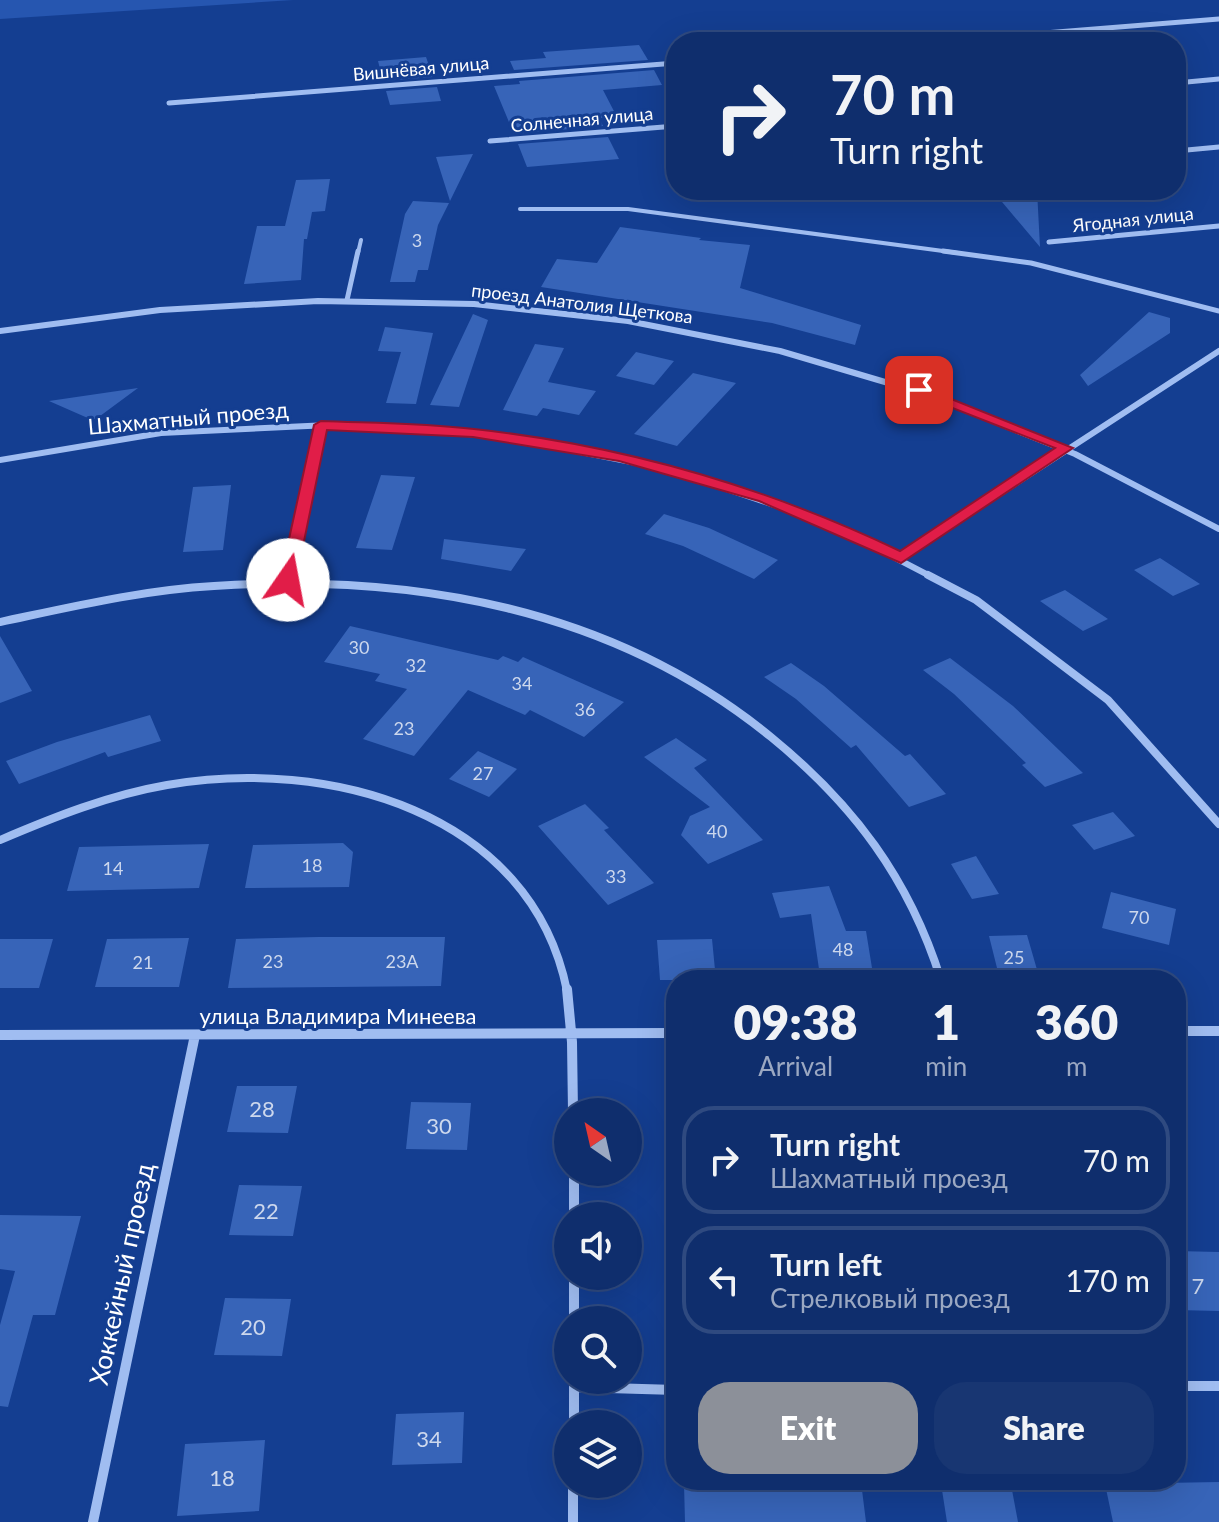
<!DOCTYPE html>
<html lang="en">
<head>
<meta charset="utf-8">
<style>
	:root { --surface:#0f2e6d; --page:#183672; --text:#f1f3f6; --muted:#9ba8c2; --line:#2f4a80; --accent:#8c9099 }
	body { margin:0; font-family:Lato,sans-serif; background:var(--page); color:var(--text); height:100vh; display:flex; flex-direction:column; font-size:30px; white-space:nowrap }
	* { box-sizing:border-box; margin:0 }
	p { font-size:26px; color:var(--muted) }
	.icon { flex:none; width:44px; height:44px; fill:none; stroke:currentColor; stroke-width:2; stroke-linecap:round; stroke-linejoin:round }
	.map { position:relative; flex:1; overflow:hidden }
	.sheet { position:absolute; left:666px; top:970px; width:520px; height:520px; display:flex; flex-direction:column; background:var(--surface); border-radius:32px; box-shadow:0 8px 32px #0002,0 0 0 2px var(--line) }
	.sheet>* { flex:none }
	.top-card { position:absolute; left:666px; top:32px; width:520px; height:168px; border-radius:32px; box-shadow:0 8px 32px #0002,0 0 0 2px var(--line); background:#0f2e6d; color:var(--text); overflow:hidden }
	.needle { width:52px; rotate:326deg }
	.fabs { position:absolute; left:554px; top:1098px; display:grid; gap:16px }
	.fabs a { display:grid; place-items:center; width:88px; height:88px; border-radius:50%; background:var(--surface); box-shadow:0 8px 32px #0002,0 0 0 2px var(--line); font-size:40px }
	.pin { position:absolute; display:grid; place-items:center; width:68px; height:68px; color:#fff; margin:-34px; border-radius:16px; box-shadow:0 4px 12px #0006 }
	.me { position:absolute; width:88px; margin:-44px; rotate:12deg; stroke-linejoin:round; filter:drop-shadow(0 0 6px #0008) }
	.turn { display:flex; align-items:center; gap:28px; height:168px; padding:0 32px; font-size:36px }
	.turn .icon { width:104px; height:104px; stroke-width:2.5 }
	.turn b { display:block; font-size:56px; line-height:68px }
	.eta { display:flex; justify-content:space-evenly; align-items:center; height:136px; text-align:center }
	.eta b { font-size:48px; font-weight:800; line-height:56px }
	.cta { display:flex; gap:16px; margin-top:auto; padding:16px 32px }
	.cta a { flex:1; height:92px; border-radius:32px; background:var(--accent); color:#fff; font-size:32px; font-weight:800; line-height:92px; text-align:center }
	.cta a+a { background:var(--page); color:var(--text) }
	ul { padding:0; list-style:none }
	li { display:flex; align-items:center; gap:24px; height:108px; margin:0 16px 12px; padding:0 16px; border:4px solid var(--line); border-radius:32px }
	li div { flex:1 }
	li b { display:block; font-size:30px }
	li em { font-style:normal }
	.map>svg:first-child { display:block }
	.green { fill:#2656b0 }
	.building { fill:#3764b8 }
	.lines { fill:none; stroke-linecap:round; stroke-linejoin:round }
	.lane-far2 { stroke:#a0bdf1; stroke-width:4 }
	.lane-far1 { stroke:#a0bdf1; stroke-width:5 }
	.lane { stroke:#a0bdf1; stroke-width:6 }
	.street-far3 { stroke:#a0bdf1; stroke-width:5 }
	.street-far2 { stroke:#a0bdf1; stroke-width:6 }
	.street-far1 { stroke:#a0bdf1; stroke-width:8 }
	.street { stroke:#a0bdf1; stroke-width:10 }
	.route { fill:#e11d48; stroke:#92132f; stroke-width:2 }
	.labels { text-anchor:middle; stroke-width:6; stroke-linejoin:round; paint-order:stroke }
	.far-street-label { font-size:18px; fill:#fff; stroke:#143e91 }
	.number-label { font-size:18px; fill:#cdd8ed }
	.street-label { font-size:22px; fill:#fff; stroke:#143e91 }
	.near-number-label { font-size:22px; fill:#cdd8ed }
	.near-street-label { font-size:26px; fill:#fff; stroke:#143e91 }
</style>
</head>
<body>
<div class="map">
<svg width="1219" height="1522" viewBox="0 0 1219 1522">
	<rect width="100%" height="100%" fill="#143e91"/>
	<path class="green" d="M 0,0 L 293,0 L 0,19 Z"/>
	<path class="building" d="M 639,45 L 648,60 L 514,70 L 510,61 L 546,58 L 543,52 Z
		M 426,57 L 433,77 L 383,81 L 378,61 Z
		M 654,70 L 662,85 L 603,90 L 617,117 L 599,118 L 603,126 L 514,134 L 494,86 L 520,84 L 519,81 Z
		M 437,87 L 441,101 L 390,105 L 386,91 Z
		M 608,137 L 619,159 L 527,167 L 518,144 Z
		M 473,154 L 450,201 L 436,157 Z
		M 330,179 L 325,211 L 312,212 L 307,239 L 304,239 L 301,280 L 244,284 L 257,226 L 285,226 L 296,180 Z
		M 992,190 L 1037,190 L 1040,247 Z
		M 413,201 L 449,203 L 438,225 L 428,270 L 418,270 L 415,282 L 390,282 L 405,214 Z
		M 620,227 L 701,238 L 699,240 L 750,245 L 740,288 L 861,325 L 855,345 L 772,323 L 541,287 L 557,259 L 597,263 Z
		M 1149,312 L 1170,318 L 1170,333 L 1088,386 L 1080,375 Z
		M 473,314 L 488,320 L 459,407 L 430,405 Z
		M 385,327 L 433,333 L 416,404 L 386,403 L 401,352 L 378,351 Z
		M 535,344 L 564,348 L 548,382 L 596,391 L 579,415 L 543,408 L 537,416 L 503,410 Z
		M 636,352 L 674,361 L 654,385 L 616,376 Z
		M 693,373 L 736,383 L 677,446 L 634,434 Z
		M 138,388 L 96,419 L 90,419 L 49,401 Z
		M 381,475 L 415,477 L 392,550 L 356,548 Z
		M 231,485 L 223,550 L 183,552 L 193,487 Z
		M 664,514 L 709,528 L 778,560 L 754,579 L 683,546 L 645,534 Z
		M 444,539 L 526,549 L 511,571 L 441,559 Z
		M 1160,558 L 1200,584 L 1173,596 L 1134,570 Z
		M 1065,590 L 1108,619 L 1083,631 L 1040,601 Z
		M 350,626 L 498,660 L 503,656 L 518,662 L 523,657 L 624,702 L 584,737 L 530,710 L 525,715 L 468,690 L 414,756 L 363,739 L 407,689 L 375,681 L 380,674 L 324,662 Z
		M 0,636 L 32,691 L 0,703 Z
		M 950,658 L 1013,706 L 1083,773 L 1045,787 L 1022,765 L 1026,763 L 954,694 L 923,670 Z
		M 791,663 L 824,686 L 905,756 L 910,754 L 946,794 L 909,807 L 856,745 L 851,748 L 796,699 L 764,677 Z
		M 150,715 L 161,741 L 108,757 L 105,752 L 19,784 L 6,761 L 57,742 Z
		M 676,738 L 707,760 L 694,768 L 763,840 L 708,864 L 681,835 L 690,816 L 710,807 L 644,757 Z
		M 478,751 L 517,769 L 489,797 L 449,779 Z
		M 585,804 L 609,828 L 604,830 L 654,883 L 608,905 L 538,826 Z
		M 1113,812 L 1135,836 L 1094,850 L 1072,825 Z
		M 343,843 L 353,852 L 349,887 L 245,888 L 253,845 Z
		M 209,844 L 199,888 L 67,891 L 79,847 Z
		M 976,856 L 999,894 L 972,899 L 951,864 Z
		M 829,886 L 846,931 L 866,931 L 872,968 L 853,968 L 854,976 L 820,976 L 811,914 L 780,918 L 772,893 Z
		M 1111,892 L 1176,909 L 1169,945 L 1102,928 Z
		M 1027,935 L 1040,980 L 1000,980 L 989,936 Z
		M 318,937 L 445,937 L 441,986 L 228,988 L 236,939 Z
		M 189,938 L 179,987 L 95,987 L 107,939 Z
		M 0,939 L 53,939 L 39,988 L 0,988 Z
		M 712,939 L 716,980 L 660,980 L 657,940 Z
		M 237,1086 L 297,1086 L 288,1133 L 227,1132 Z
		M 411,1102 L 471,1103 L 467,1150 L 406,1149 Z
		M 239,1185 L 302,1186 L 293,1236 L 229,1235 Z
		M 0,1215 L 81,1216 L 55,1315 L 33,1315 L 8,1407 L 0,1406 L 0,1325 L 15,1271 L 0,1269 Z
		M 1176,1251 L 1219,1252 L 1219,1311 L 1176,1310 Z
		M 225,1298 L 291,1299 L 282,1356 L 214,1355 Z
		M 464,1412 L 462,1463 L 392,1465 L 396,1414 Z
		M 265,1440 L 259,1511 L 177,1516 L 185,1444 Z
		M 1219,1482 L 1219,1522 L 1113,1522 L 1105,1484 Z
		M 755,1483 L 755,1491 L 862,1490 L 866,1522 L 685,1522 L 684,1484 Z
		M 942,1490 L 1012,1490 L 1018,1522 L 947,1522 Z"/>
	<g class="lines">
		<path class="lane-far2" d="M 520,209 L 628,209 L 958,253
			M 358,253 L 361,240"/>
		<path class="lane-far1" d="M 943,251 L 1031,263 L 1219,311
			M 347,300 L 358,251
			M 289,577 L 321,425"/>
		<path class="lane" d="M 288,580 L 289,575"/>
		<path class="street-far3" d="M 930,42 L 1219,19
			M 1176,83 L 1219,79
			M 169,103 L 676,63
			M 490,141 L 676,126
			M 1176,151 L 1219,147
			M 1049,242 L 1219,226"/>
		<path class="street-far2" d="M 0,331 L 160,310 L 318,301 L 474,304 L 628,321 L 780,351 L 929,395 L 1075,454 L 1219,529
			M 0,460 L 161,433 L 329,425 L 499,436 L 667,469 L 828,523 L 932,577
			M 901,558 L 1219,351"/>
		<path class="street-far1" d="M 928,575 L 976,600 L 1108,700 L 1219,824
			M 0,622 C 71,607 142,590 214,586 C 413,573 613,608 771,737 C 853,804 909,878 941,980
			M 0,840 C 54,817 109,795 167,785 C 327,757 531,811 567,991"/>
		<path class="street" d="M 567,989 L 572,1042 L 573,1112
			M 1176,1031 L 1219,1031
			M 0,1035 L 676,1033
			M 574,1172 L 574,1216
			M 574,1276 L 574,1320
			M 574,1380 L 574,1424
			M 1176,1386 L 1219,1386
			M 574,1387 L 676,1390
			M 573,1484 L 573,1522
			M 93,1522 L 195,1035"/>
	</g>
	<path class="route" d="M 919,386 L 1073,448 L 901,563 L 759,501 L 619,461 L 473,437 L 327,430 L 296,580 L 288,585 L 280,580 L 314,425 L 321,421 C 371,423 423,423 474,429 C 622,445 766,487 900,551 L 1055,448 L 914,393 L 912,390 Z"/>
	<g class="labels">
		<g class="far-street-label">
			<text transform="translate(421 69) rotate(-5)" y="6">Вишнёвая улица</text>
			<text transform="translate(582 120) rotate(-5)" y="6">Солнечная улица</text>
			<text transform="translate(1133 220) rotate(-6)" y="6">Ягодная улица</text>
			<text transform="translate(582 304) rotate(7)" y="6">проезд Анатолия Щеткова</text>
		</g>
		<g class="number-label">
			<text x="417" y="247">3</text>
			<text x="359" y="654">30</text>
			<text x="416" y="672">32</text>
			<text x="522" y="690">34</text>
			<text x="585" y="716">36</text>
			<text x="404" y="735">23</text>
			<text x="483" y="780">27</text>
			<text x="717" y="838">40</text>
			<text x="312" y="872">18</text>
			<text x="113" y="875">14</text>
			<text x="616" y="883">33</text>
			<text x="1139" y="924">70</text>
			<text x="843" y="956">48</text>
			<text x="1014" y="964">25</text>
			<text x="273" y="968">23</text>
			<text x="402" y="968">23А</text>
			<text x="143" y="969">21</text>
		</g>
		<g class="street-label">
			<text transform="translate(188 418) rotate(-5)" y="8">Шахматный проезд</text>
			<text x="338" y="1024">улица Владимира Минеева</text>
		</g>
		<g class="near-number-label">
			<text x="262" y="1117">28</text>
			<text x="439" y="1134">30</text>
			<text x="266" y="1219">22</text>
			<text x="1198" y="1294">7</text>
			<text x="253" y="1335">20</text>
			<text x="429" y="1447">34</text>
			<text x="222" y="1486">18</text>
		</g>
		<g class="near-street-label">
			<text transform="translate(122 1274) rotate(-78)" y="9">Хоккейный проезд</text>
		</g>
	</g>
</svg>
<div class="fabs">
<a><svg class="needle" viewBox="-14 -14 28 28"><path d="M0-13l5 13h-10z" fill="#e53935"/><path d="M0 13l5-13h-10z" fill="#9ba8c2"/></svg></a>
<a><svg class="icon" aria-label="sound" viewBox="0 0 24 24"><path d="M4 9h4l5-4v14l-5-4H4zM17 9q2 3 0 6"/></svg></a>
<a><svg class="icon" aria-label="search" viewBox="0 0 24 24"><circle cx="10" cy="10" r="6"/><path d="M15 15l6 6"/></svg></a>
<a><svg class="icon" aria-label="layers" viewBox="0 0 24 24"><path d="M12 4l9 5-9 5-9-5zM3 14l9 5 9-5"/></svg></a>
</div>
<div class="pin" style="left:919px;top:390px;background:#d93025"><svg class="icon" aria-label="arrive" viewBox="0 0 24 24"><path d="M6 21V4h12l-3 4 3 4H6"/></svg></div>
<svg class="me" style="left:288px;top:580px" viewBox="-20 -20 40 40"><circle r="19" fill="#fff"/><path d="M0-13L10 11 0 6-10 11z" fill="#e11d48"/></svg>
<div class="top-card">
<div class="turn"><svg class="icon" aria-label="right" viewBox="0 0 24 24"><path d="M7 20v-9h11M14 6l5 5-5 5"/></svg><div><b>70 m</b>Turn right</div></div>
</div>
<section class="sheet">
<div class="eta">
<div><b>09:38</b><p>Arrival</p></div>
<div><b>1</b><p>min</p></div>
<div><b>360</b><p>m</p></div>
</div>
<ul>
<li><svg class="icon" aria-label="right" viewBox="0 0 24 24"><path d="M7 20v-9h11M14 6l5 5-5 5"/></svg><div><b>Turn right</b><p>Шахматный проезд</p></div><em>70 m</em></li>
<li><svg class="icon" aria-label="left" viewBox="0 0 24 24"><path d="M17 20v-9H6M10 6l-5 5 5 5"/></svg><div><b>Turn left</b><p>Стрелковый проезд</p></div><em>170 m</em></li>
</ul>
<div class="cta"><a>Exit</a><a>Share</a></div>
</section>
</div>
</body>
</html>
